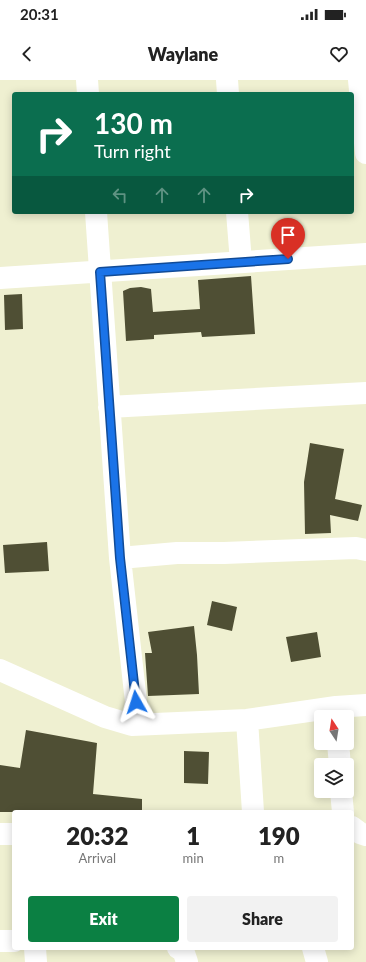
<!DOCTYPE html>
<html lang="en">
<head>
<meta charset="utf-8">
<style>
	:root { --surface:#fff; --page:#f2f2f2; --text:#222; --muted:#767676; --accent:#0b8043 }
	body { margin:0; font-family:Lato,sans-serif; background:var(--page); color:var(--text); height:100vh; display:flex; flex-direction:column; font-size:15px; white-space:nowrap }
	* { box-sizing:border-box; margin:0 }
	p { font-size:13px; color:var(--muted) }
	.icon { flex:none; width:22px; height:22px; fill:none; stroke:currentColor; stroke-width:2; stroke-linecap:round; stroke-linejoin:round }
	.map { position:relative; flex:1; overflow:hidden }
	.panel { position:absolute; left:12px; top:730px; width:342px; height:140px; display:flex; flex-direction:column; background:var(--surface); border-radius:4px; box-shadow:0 2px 10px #0003 }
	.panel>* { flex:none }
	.guide { position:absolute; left:12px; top:12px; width:342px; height:122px; border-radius:4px; box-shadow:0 2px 10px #0003; background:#0b6e4f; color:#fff; overflow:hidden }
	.needle { width:26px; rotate:348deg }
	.controls { position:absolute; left:314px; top:630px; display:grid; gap:8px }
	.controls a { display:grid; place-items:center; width:40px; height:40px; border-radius:4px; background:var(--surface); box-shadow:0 2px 10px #0003; font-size:20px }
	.pin { position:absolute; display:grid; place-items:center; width:34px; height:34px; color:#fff; margin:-41px -17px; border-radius:50% 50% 50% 0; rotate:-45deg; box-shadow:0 0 4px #0007 }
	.pin .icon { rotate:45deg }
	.me { position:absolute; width:44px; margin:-22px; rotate:354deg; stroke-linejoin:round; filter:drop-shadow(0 0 3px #0008) }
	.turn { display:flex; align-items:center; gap:14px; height:84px; padding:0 16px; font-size:18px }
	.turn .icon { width:52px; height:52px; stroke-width:2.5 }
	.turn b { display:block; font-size:28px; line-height:34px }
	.lanes { display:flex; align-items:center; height:38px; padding:0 16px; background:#0003; justify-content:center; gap:20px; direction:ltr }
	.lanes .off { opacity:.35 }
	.eta { display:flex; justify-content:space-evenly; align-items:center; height:68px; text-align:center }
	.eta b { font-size:24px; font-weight:800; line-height:28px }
	.action { display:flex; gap:8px; margin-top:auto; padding:8px 16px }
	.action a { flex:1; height:46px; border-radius:4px; background:var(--accent); color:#fff; font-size:16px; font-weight:800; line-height:46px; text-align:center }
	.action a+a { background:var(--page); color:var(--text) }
	.status { display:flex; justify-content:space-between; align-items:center; height:28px; padding:0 20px; background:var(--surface); direction:ltr }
	.status svg { height:11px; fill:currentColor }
	header { display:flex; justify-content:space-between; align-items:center; height:52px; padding:0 16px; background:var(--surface); font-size:18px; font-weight:800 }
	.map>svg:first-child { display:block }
	.building { fill:#4f4f34 }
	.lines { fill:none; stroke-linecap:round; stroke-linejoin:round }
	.minor { stroke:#fff; stroke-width:22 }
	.route-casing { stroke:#114b97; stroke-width:10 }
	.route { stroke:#1a73e8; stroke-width:7 }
</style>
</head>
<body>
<div class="status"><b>20:31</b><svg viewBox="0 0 49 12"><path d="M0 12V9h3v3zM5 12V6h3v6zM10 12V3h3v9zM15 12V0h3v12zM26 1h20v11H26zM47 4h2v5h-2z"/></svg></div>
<header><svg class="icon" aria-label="back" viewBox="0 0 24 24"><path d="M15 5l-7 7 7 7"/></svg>Waylane<svg class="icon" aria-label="heart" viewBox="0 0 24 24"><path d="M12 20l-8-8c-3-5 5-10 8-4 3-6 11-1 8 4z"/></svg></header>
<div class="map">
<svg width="366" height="882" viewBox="0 0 366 882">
	<rect width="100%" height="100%" fill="#eff0d1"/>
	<path class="building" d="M 251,196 L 255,254 L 202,257 L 201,252 L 154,255 L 154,259 L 126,261 L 123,211 L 130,208 L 141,207 L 151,209 L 153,232 L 200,229 L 198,200 Z
		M 22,214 L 23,249 L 5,250 L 4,215 Z
		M 310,363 L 344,369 L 335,419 L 362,425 L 358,441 L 330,435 L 331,453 L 305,454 L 304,402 Z
		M 47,462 L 49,491 L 5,493 L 3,465 Z
		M 212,521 L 237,527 L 232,551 L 207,545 Z
		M 194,546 L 197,575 L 199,614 L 148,616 L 145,573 L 152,573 L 148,552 Z
		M 317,552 L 321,577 L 291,582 L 286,557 Z
		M 26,650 L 97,663 L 93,714 L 142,719 L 142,732 L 0,732 L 0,685 L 20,688 Z
		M 184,671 L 209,672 L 208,704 L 184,703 Z"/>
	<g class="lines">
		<path class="minor" d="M 87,0 L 88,14
			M 227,0 L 228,14
			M 359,0 L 366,73
			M 96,132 L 120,478 L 136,622 L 132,645
			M 237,132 L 241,182
			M 0,198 L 366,174
			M 109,327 L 366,313
			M 120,478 L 177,473 L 224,473 L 356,468 L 366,470
			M 0,590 L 105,637 L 132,645 L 247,640 L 336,627 L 366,625
			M 247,640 L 253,732
			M 338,663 L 340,685
			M 341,711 L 343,732
			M 352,747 L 360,753 L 366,755
			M 0,754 L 14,754
			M 0,861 L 14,861
			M 35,868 L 36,882
			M 178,868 L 183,870 L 187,882
			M 313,868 L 317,882"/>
	</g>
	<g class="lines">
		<g class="route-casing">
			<path id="route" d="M 136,622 L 120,478 L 100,192 L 288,179"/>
		</g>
		<use href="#route" class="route"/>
	</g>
</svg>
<div class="controls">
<a><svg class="needle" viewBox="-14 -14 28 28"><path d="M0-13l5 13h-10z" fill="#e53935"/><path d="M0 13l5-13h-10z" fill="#767676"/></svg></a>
<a><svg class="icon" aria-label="layers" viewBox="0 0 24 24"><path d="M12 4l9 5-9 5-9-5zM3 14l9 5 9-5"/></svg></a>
</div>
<div class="pin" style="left:288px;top:179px;background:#d93025"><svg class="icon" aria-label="arrive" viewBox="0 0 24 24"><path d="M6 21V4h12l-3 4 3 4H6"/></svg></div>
<svg class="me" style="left:136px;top:622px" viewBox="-20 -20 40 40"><path d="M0-17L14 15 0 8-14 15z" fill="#1a73e8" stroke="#fff" stroke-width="4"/></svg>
<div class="guide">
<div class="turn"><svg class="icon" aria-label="right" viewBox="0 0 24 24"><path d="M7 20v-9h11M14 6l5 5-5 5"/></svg><div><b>130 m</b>Turn right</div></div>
<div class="lanes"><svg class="icon off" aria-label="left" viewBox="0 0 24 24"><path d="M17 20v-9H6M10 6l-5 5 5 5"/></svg><svg class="icon off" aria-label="ahead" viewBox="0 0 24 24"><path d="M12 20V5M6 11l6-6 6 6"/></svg><svg class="icon off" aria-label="ahead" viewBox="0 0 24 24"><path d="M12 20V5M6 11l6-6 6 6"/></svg><svg class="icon" aria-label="right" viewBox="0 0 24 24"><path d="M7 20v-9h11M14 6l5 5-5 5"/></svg></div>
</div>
<section class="panel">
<div class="eta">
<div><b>20:32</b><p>Arrival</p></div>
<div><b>1</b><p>min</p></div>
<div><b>190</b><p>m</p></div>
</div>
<div class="action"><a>Exit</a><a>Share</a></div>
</section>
</div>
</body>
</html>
